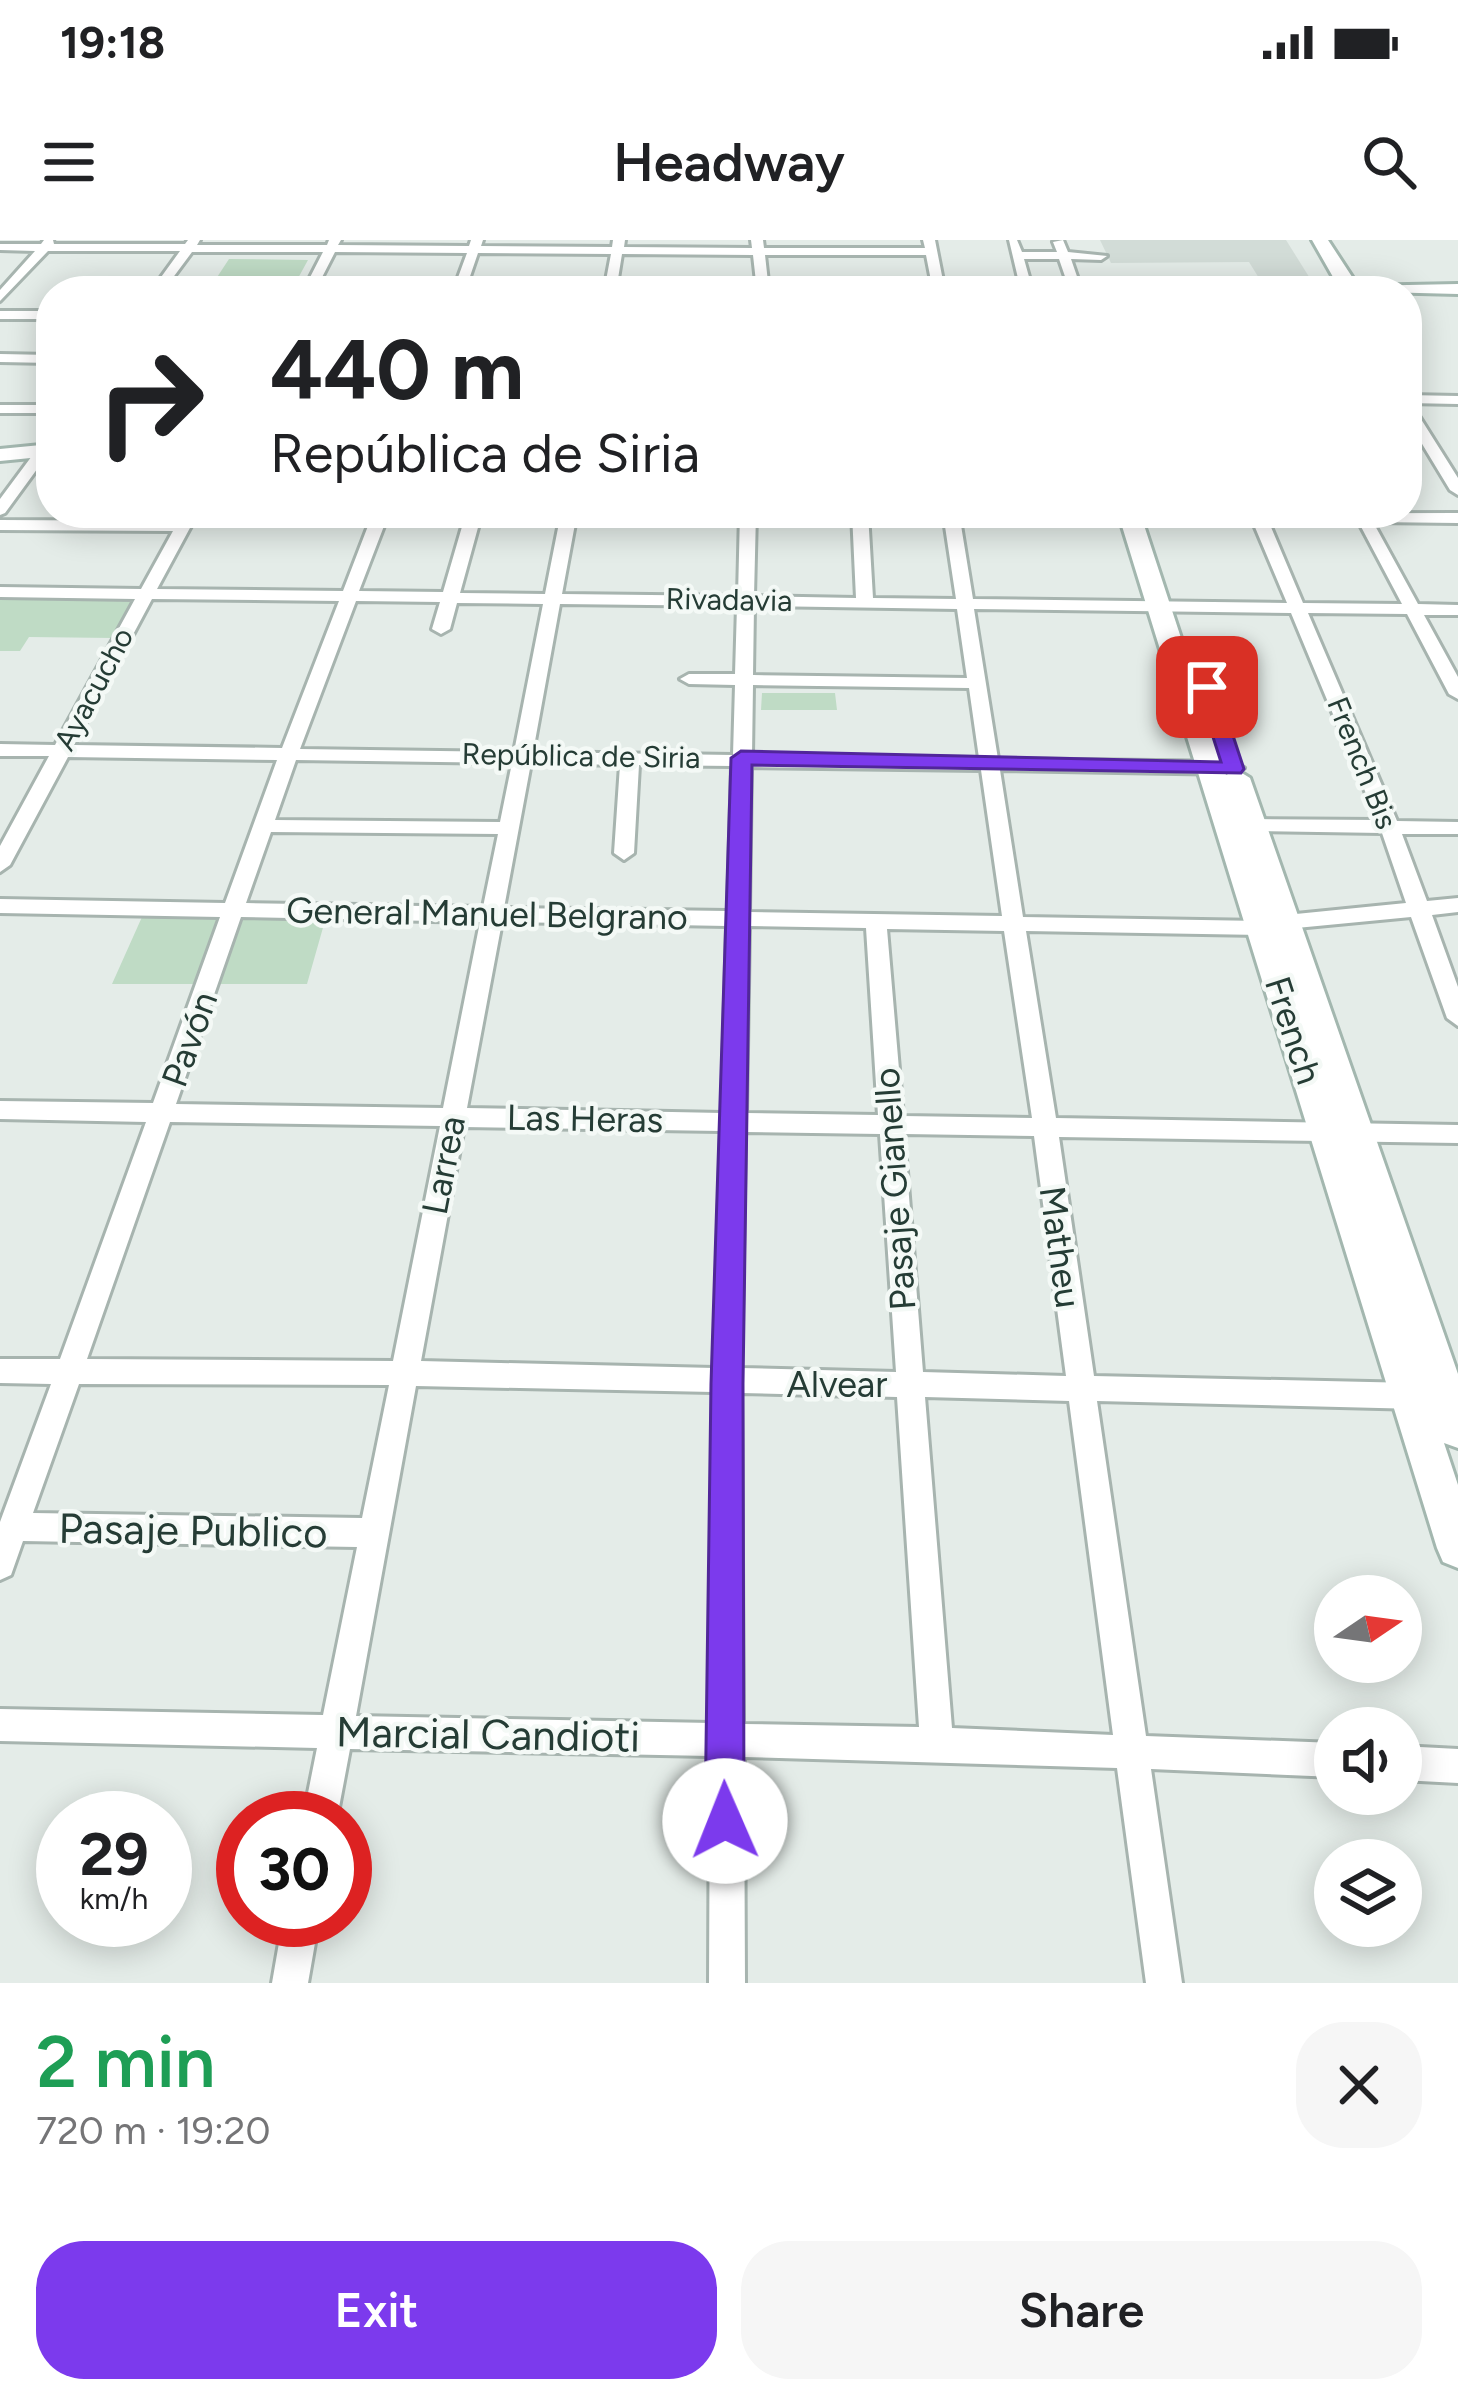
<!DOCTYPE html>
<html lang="en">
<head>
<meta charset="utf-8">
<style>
	:root { --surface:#fff; --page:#f6f6f6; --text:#202124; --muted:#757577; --accent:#7c3aed }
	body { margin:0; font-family:Figtree,sans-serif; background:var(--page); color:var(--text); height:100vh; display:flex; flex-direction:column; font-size:45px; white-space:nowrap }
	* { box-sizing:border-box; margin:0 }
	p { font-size:39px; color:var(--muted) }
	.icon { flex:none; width:66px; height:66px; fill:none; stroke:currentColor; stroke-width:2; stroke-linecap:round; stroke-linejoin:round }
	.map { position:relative; height:1743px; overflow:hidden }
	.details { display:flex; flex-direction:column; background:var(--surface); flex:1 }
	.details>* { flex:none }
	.guide { position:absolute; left:36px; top:36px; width:1386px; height:252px; border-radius:48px; box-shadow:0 6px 30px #0003; background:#fff; color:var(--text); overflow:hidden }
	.needle { width:78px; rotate:77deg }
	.fabs { position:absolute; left:1314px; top:1335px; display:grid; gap:24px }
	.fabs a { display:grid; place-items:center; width:108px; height:108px; border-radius:50%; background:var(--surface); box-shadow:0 6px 30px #0003; font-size:60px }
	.speed { position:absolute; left:36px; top:1551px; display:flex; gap:24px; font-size:60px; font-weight:700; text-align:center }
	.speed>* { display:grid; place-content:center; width:156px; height:156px; border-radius:50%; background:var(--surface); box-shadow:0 6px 30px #0003; line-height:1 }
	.speed small { font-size:30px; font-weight:400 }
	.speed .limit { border:18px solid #d22; background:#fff; color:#111 }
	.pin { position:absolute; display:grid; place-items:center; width:102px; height:102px; color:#fff; margin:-51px; border-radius:24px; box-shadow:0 6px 18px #0006 }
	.me { position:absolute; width:132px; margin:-66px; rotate:359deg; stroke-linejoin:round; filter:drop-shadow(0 0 9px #0008) }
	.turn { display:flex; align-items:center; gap:42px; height:252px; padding:0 36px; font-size:54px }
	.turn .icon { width:156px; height:156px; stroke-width:2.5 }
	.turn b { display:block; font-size:84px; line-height:102px }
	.round { display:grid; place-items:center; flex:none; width:126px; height:126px; border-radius:48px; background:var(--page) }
	.summary { display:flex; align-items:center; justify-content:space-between; height:204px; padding:0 36px }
	h1 { font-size:72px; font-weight:600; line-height:90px; color:#1e9e55 }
	.cta { display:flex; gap:24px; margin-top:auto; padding:24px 36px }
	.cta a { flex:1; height:138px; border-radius:48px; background:var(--accent); color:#fff; font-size:48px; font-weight:600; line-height:138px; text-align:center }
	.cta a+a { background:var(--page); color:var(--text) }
	.status { display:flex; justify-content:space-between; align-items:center; height:84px; padding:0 60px; background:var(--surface); direction:ltr }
	.status svg { height:33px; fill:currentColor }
	header { display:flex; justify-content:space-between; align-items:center; height:156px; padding:0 36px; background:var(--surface); font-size:54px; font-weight:600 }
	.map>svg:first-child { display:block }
	.built { fill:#d2dcd7 }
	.green { fill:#bfdbc5 }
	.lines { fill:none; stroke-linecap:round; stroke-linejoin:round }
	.street-casing { stroke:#a7b4af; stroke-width:6 }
	.secondary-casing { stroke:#a3b7af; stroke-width:6 }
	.street { fill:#fff; fill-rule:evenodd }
	.secondary { fill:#fff; fill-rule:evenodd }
	.route { fill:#7c3aed; stroke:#51269a; stroke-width:3 }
	.labels { text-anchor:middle; stroke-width:9; stroke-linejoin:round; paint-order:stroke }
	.far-street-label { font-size:30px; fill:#253c35; stroke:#f4f9f6 }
	.street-label { font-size:36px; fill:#253c35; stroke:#f4f9f6 }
	.near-street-label { font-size:42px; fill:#253c35; stroke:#f4f9f6 }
</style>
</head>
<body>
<div class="status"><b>19:18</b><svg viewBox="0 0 49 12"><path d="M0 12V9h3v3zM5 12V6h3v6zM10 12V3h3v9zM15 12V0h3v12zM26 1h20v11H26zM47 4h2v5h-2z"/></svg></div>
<header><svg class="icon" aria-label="menu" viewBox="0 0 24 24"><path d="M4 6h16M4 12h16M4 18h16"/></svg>Headway<svg class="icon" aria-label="search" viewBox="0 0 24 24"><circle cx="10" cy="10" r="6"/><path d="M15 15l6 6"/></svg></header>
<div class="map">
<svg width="1458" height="1743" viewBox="0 0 1458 1743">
	<rect width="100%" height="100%" fill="#e4ece8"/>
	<path class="built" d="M 1100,0 L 1286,0 L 1316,48 L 1267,51 L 1249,22 L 1111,23 Z"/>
	<path class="green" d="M 229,19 L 308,20 L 291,51 L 208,51 Z
		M 0,357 L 125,359 L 132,363 L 113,398 L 29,397 L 20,411 L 0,411 Z
		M 762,453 L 835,453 L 837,470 L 761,470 Z
		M 146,668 L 328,670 L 307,744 L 112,744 Z"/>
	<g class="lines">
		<g class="street-casing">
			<path id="street" d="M 44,0 L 53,0 L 54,4 L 185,4 L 188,0 L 200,0 L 197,5 L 327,5 L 329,0 L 341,0 L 338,5 L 469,6 L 471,0 L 483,0 L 481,6 L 612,7 L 613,0 L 625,0 L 624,7 L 752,8 L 751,0 L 763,0 L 764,8 L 925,8 L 923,0 L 935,0 L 945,51 L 933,51 L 926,15 L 765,15 L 769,51 L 757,51 L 753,15 L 622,14 L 616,51 L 604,51 L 611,14 L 478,13 L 465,51 L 453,51 L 467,13 L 335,12 L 315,51 L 303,51 L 323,12 L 192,12 L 163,51 L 151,51 L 180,11 L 48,11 L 0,61 L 0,50 L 35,11 L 0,10 L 0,4 L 41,4 Z
				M 1009,0 L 1017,0 L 1022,12 L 1057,12 L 1053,2 L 1063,0 L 1068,12 L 1107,16 L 1101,20 L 1071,19 L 1082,51 L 1070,51 L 1059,19 L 1024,19 L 1033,51 L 1021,51 Z
				M 0,71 L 51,71 L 51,79 L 0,79 Z
				M 0,114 L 51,115 L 51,123 L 0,122 Z
				M 1407,155 L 1458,156 L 1458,164 L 1407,163 Z
				M 1407,164 L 1414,168 L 1458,238 L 1458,255 L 1450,250 L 1407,179 Z
				M 0,165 L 51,165 L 51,173 L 0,173 Z
				M 51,196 L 51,210 L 5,273 L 0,275 L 0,259 L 46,197 Z
				M 182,273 L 198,273 L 157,349 L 343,351 L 373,273 L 389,273 L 359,351 L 443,352 L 466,273 L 482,273 L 460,353 L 545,354 L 561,273 L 577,273 L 562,354 L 738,356 L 740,273 L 756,273 L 754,356 L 856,358 L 852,273 L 868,273 L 873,358 L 956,359 L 943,273 L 959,273 L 973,359 L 1287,363 L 1252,280 L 1152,279 L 1144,274 L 1458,273 L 1458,283 L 1373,282 L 1418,364 L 1458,365 L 1458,375 L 1424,375 L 1458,437 L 1458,459 L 1449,454 L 1407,374 L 1308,373 L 1397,581 L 1458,582 L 1458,594 L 1402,594 L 1427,661 L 1458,658 L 1458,672 L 1432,675 L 1458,747 L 1458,786 L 1447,778 L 1411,677 L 1286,689 L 1275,682 L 1286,675 L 1406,663 L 1382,593 L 1253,591 L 1243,585 L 1253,579 L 1377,580 L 1291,373 L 974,369 L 998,519 L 1234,522 L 1244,528 L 1234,534 L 1000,530 L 1023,677 L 1261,681 L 1272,688 L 1261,695 L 1026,691 L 1056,878 L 1458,885 L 1458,903 L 1059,897 L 1094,1136 L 1458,1144 L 1458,1170 L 1097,1161 L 1146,1496 L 1335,1503 L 1335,1537 L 1151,1529 L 1182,1743 L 1146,1743 L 1117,1528 L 744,1517 L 745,1743 L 709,1743 L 710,1516 L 350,1509 L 337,1578 L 303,1578 L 317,1508 L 0,1501 L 0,1469 L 323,1475 L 357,1307 L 23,1301 L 11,1335 L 0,1340 L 0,1282 L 51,1144 L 0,1143 L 0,1119 L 60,1119 L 146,882 L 0,879 L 0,861 L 153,863 L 220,677 L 0,673 L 0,659 L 225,663 L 277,520 L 68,517 L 10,625 L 0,632 L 0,606 L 49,516 L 0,516 L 0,504 L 55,505 L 135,359 L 0,357 L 0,347 L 141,349 L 173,291 L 0,290 L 0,280 L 178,281 ZM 1268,280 L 1358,281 L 1402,364 L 1303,363 ZM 152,359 L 339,361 L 282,508 L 74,505 ZM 356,361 L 440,362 L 432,389 L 441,394 L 450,389 L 457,363 L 543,364 L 514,512 L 300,509 ZM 560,364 L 737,366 L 735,434 L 689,434 L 680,439 L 689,444 L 735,445 L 733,515 L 533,512 ZM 754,366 L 957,369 L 967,438 L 753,435 ZM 753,445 L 969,448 L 979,518 L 752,515 ZM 296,520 L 512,523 L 500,582 L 275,580 ZM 531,523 L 620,525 L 614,613 L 624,620 L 634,613 L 639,525 L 732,526 L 728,671 L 504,668 ZM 751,527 L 981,530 L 1002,676 L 749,672 ZM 271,592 L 498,594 L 483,667 L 246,663 ZM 241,677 L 480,682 L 443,868 L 176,864 ZM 502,682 L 727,686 L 722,873 L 467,868 ZM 749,686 L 866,688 L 878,875 L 746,873 ZM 887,689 L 1004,691 L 1032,878 L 903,876 ZM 170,882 L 440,886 L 393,1121 L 87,1119 ZM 464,887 L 721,891 L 714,1128 L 421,1121 ZM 745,892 L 880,894 L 896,1132 L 741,1128 ZM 904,894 L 1034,896 L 1066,1136 L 923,1132 ZM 79,1144 L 389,1145 L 362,1278 L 33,1273 ZM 416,1146 L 713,1152 L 711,1483 L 356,1476 ZM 741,1153 L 897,1157 L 919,1487 L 743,1484 ZM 925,1157 L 1069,1161 L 1113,1495 L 952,1488 Z
				M 1401,1506 L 1458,1509 L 1458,1543 L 1401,1540 Z
				M 283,1680 L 319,1680 L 308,1743 L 272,1743 Z"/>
		</g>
		<g class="secondary-casing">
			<path id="secondary" d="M 1312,0 L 1328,0 L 1358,46 L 1458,44 L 1458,54 L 1341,51 Z
				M 51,204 L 51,216 L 0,221 L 0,209 Z
				M 1118,273 L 1140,273 L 1226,535 L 1237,530 L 1250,538 L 1458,1134 L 1458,1208 L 1444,1203 L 1458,1245 L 1458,1328 L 1443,1322 L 1437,1308 Z"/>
		</g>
		<use href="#street" class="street"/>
		<use href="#secondary" class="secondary"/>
	</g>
	<path class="route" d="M 1207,441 L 1217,447 L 1244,529 L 1241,533 L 752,525 L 743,1144 L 744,1581 L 739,1595 L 725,1600 L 711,1595 L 705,1581 L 711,1144 L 731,518 L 741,511 L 1221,522 L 1197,447 Z"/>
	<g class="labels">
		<g class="far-street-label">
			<text transform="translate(729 360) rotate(1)" y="10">Rivadavia</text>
			<text transform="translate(94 449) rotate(-62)" y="10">Ayacucho</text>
			<text transform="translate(581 516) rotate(1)" y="10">República de Siria</text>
			<text transform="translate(1362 523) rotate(68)" y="10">French Bis</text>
		</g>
		<g class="street-label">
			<text transform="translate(487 673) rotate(1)" y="13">General Manuel Belgrano</text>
			<text transform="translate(1294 790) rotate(72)" y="13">French</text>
			<text transform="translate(189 799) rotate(-70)" y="13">Pavón</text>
			<text transform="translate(585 878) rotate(1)" y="13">Las Heras</text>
			<text transform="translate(443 925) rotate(-79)" y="13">Larrea</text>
			<text transform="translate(894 949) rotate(-94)" y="13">Pasaje Gianello</text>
			<text transform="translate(1061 1007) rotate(82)" y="13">Matheu</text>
			<text x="837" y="1157">Alvear</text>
		</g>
		<g class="near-street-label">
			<text transform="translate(193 1290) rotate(1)" y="15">Pasaje Publico</text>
			<text transform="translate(488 1494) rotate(1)" y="15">Marcial Candioti</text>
		</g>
	</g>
</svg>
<div class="fabs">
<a><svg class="needle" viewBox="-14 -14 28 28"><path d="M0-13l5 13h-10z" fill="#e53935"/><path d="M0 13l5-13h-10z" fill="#757577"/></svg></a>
<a><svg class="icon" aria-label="sound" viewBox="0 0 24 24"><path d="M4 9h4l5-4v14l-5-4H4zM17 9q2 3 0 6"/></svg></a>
<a><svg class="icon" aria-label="layers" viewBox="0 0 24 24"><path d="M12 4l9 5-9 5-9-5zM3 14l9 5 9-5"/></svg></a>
</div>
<div class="speed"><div>29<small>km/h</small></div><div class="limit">30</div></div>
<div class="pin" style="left:1207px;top:447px;background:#d93025"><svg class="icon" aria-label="arrive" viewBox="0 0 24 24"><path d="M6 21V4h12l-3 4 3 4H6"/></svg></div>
<svg class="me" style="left:725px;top:1581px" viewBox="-20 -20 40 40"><circle r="19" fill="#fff"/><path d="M0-13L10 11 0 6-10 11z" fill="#7c3aed"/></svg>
<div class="guide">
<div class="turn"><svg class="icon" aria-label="right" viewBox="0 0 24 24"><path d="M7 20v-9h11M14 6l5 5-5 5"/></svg><div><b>440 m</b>República de Siria</div></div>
</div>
</div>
<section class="details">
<div class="summary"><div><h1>2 min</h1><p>720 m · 19:20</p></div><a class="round"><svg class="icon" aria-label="close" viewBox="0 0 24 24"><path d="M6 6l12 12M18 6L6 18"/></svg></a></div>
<div class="cta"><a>Exit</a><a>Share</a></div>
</section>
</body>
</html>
